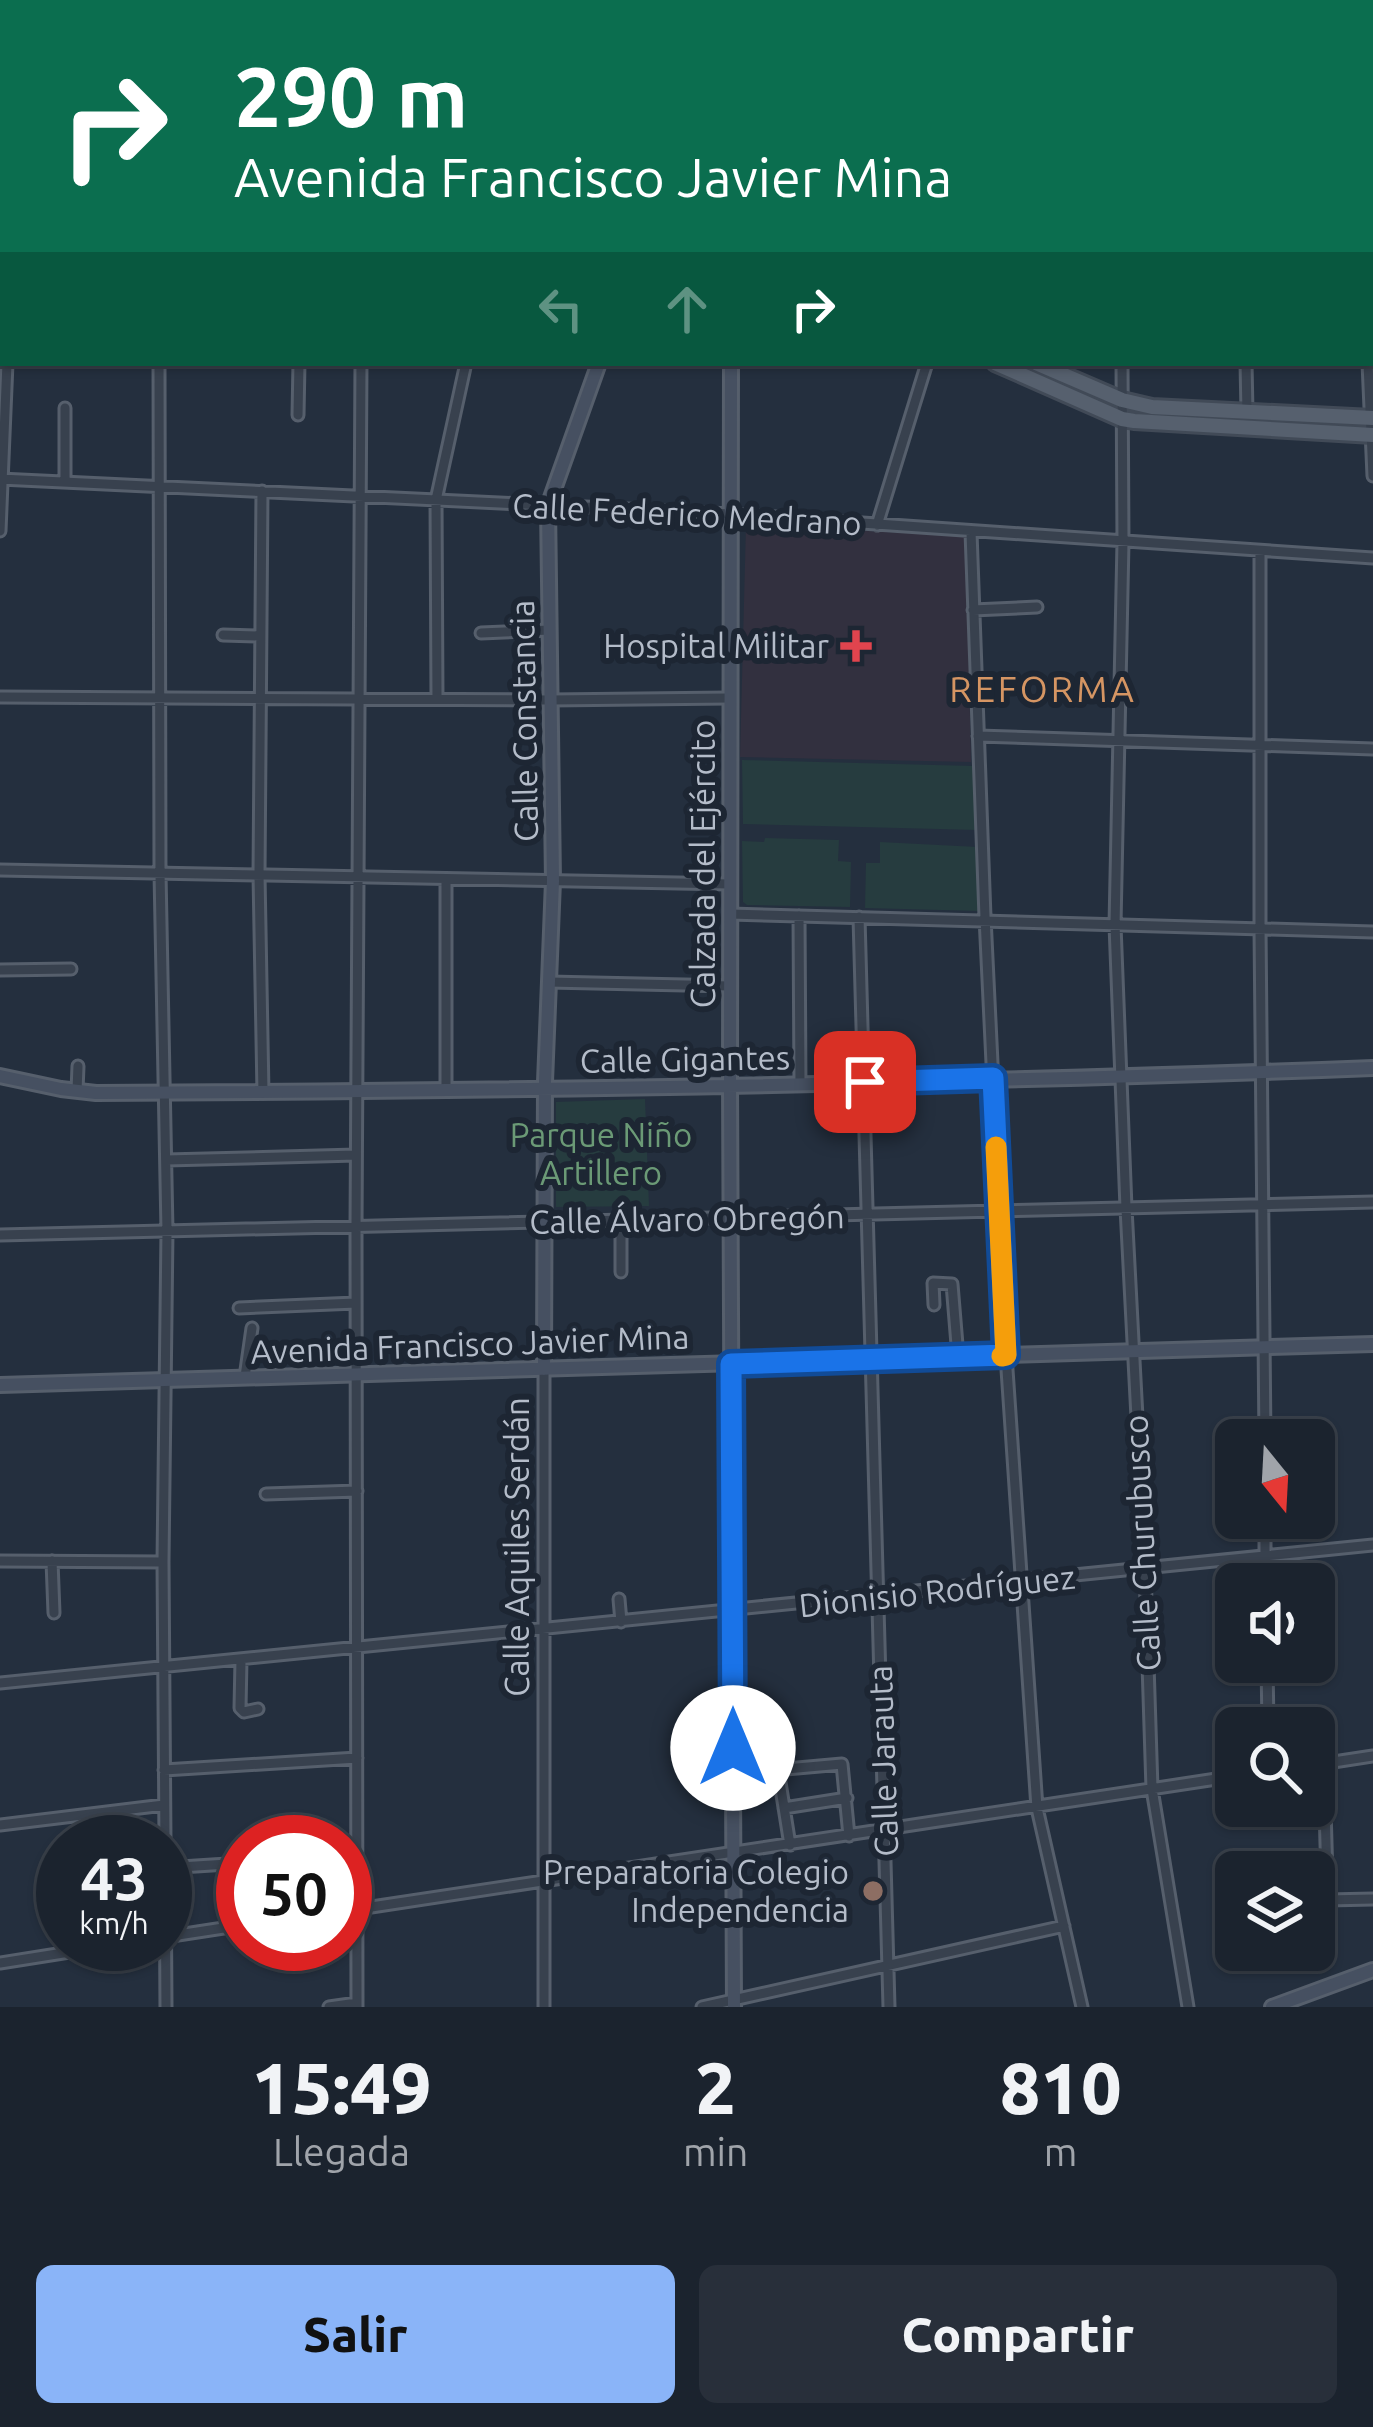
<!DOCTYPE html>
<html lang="es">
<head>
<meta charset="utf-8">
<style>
	:root { --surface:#1b232e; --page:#282f3a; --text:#f1f3f6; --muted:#a0a4aa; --line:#39404a; --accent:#8ab4f8 }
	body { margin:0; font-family:Ubuntu,sans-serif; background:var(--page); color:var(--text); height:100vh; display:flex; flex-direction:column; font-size:45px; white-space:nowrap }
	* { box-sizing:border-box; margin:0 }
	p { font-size:39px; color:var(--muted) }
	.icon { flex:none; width:66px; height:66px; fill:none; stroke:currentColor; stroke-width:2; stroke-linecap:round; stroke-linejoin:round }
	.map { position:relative; height:2007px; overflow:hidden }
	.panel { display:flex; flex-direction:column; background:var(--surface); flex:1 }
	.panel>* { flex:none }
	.guide { position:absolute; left:0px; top:0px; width:1374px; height:366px; box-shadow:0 3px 9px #0004,0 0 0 3px var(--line); background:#0b6e4f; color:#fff; overflow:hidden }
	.needle { width:78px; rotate:162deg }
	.buttons { position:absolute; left:1215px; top:1419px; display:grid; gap:24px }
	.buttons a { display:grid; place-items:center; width:120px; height:120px; border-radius:18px; background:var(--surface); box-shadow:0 3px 9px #0004,0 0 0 3px var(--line); font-size:60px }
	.speed { position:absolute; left:36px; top:1815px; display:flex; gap:24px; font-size:60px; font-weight:700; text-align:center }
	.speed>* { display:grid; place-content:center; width:156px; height:156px; border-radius:50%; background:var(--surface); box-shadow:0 3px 9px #0004,0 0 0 3px var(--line); line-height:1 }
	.speed small { font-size:30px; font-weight:400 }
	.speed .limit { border:18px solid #d22; background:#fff; color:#111 }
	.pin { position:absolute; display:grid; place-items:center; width:102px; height:102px; color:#fff; margin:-51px; border-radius:24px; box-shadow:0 6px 18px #0006 }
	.me { position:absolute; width:132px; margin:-66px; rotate:0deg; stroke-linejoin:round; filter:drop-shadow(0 0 9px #0008) }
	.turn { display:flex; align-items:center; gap:42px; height:252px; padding:0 36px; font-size:54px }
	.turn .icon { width:156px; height:156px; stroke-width:2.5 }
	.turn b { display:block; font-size:84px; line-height:102px }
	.lanes { display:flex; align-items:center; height:114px; padding:0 36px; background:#0003; justify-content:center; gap:60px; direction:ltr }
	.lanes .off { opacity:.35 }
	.eta { display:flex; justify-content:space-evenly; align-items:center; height:204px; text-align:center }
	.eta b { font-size:72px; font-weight:800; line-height:84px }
	.primary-button { display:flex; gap:24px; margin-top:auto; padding:24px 36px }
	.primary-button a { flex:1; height:138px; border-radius:18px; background:var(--accent); color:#111; font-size:48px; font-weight:800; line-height:138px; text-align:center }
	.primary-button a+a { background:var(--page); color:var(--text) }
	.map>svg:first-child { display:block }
	.medical { fill:#32303f }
	.green { fill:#263c3f }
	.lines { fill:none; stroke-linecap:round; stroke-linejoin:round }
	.street-casing { stroke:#565f6c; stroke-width:15 }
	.secondary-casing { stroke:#565f6c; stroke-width:18 }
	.primary-casing { stroke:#414a57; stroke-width:20 }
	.street { stroke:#38414e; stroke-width:9 }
	.secondary { stroke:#465061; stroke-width:12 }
	.primary { stroke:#56606e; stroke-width:14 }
	.rail-casing { stroke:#5a6575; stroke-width:8 }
	.rail { stroke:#1d2633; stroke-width:3; stroke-dasharray:9; stroke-linecap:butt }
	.route-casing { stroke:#114b97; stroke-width:30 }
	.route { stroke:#1a73e8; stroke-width:21 }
	.slow { stroke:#f59e0b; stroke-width:21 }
	.health-dot { fill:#e0444e; stroke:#1d2633; stroke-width:4.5 }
	.education-dot { fill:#8d6e63; stroke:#1d2633; stroke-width:4.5 }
	.labels { text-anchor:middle; stroke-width:12; stroke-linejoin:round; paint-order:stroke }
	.street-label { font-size:33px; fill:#b4bcc9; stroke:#1d2633 }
	.poi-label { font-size:33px; fill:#b4bcc9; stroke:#1d2633; text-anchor:end }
	.park-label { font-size:33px; fill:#6b9a76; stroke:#1d2633 }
	.neighbourhood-label { font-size:36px; letter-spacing:3px; fill:#d59563; stroke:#1d2633 }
</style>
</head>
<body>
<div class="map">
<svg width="1373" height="2007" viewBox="0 0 1373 2007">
	<rect width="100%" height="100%" fill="#242f3e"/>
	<path class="medical" d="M 746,525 L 966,536 L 971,762 L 740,757 Z"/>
	<path class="green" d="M 742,760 L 973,766 L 978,830 L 743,824 Z
		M 765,838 L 839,840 L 838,861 L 851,862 L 850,907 L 747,905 L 743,902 L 742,841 L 764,842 Z
		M 880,842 L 978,847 L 979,911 L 865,908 L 866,863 L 880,863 Z
		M 645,1099 L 649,1206 L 556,1207 L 556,1102 Z"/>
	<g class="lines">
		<g class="street-casing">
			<path id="street" d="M 158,0 L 163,3
				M 460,0 L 464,3
				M 596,0 L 600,3
				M 1113,0 L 1113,3
				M 1354,0 L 1354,3
				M 34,3 L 35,0
				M 178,3 L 180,0
				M 258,3 L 260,0
				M 352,3 L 354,0
				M 487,3 L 489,0
				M 1195,3 L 1195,0
				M 1371,45 L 1373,45
				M 1371,157 L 1373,157
				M 1371,286 L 1373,286
				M 0,319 L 3,319
				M 159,363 L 160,873 L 167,1231 L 163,1562 L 165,1842
				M 1122,363 L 1123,542 L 1115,925 L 1126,1208 L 1145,1570 L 1152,1789 L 1188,2007
				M 1246,363 L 1247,412
				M 1368,363 L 1373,476
				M 298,415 L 299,363
				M 0,479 L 731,514 L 1373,558
				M 65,481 L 65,408
				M 262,491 L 259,875 L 263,1093
				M 877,525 L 927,363
				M 0,531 L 7,363
				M 971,532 L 985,917 L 1006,1355 L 1037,1808 L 1082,2007
				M 1260,551 L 1260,929 L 1265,1440
				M 973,610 L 1037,607
				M 481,633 L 550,630
				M 223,635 L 260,636
				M 0,697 L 550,700 L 729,698
				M 437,698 L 436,500 L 466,363
				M 978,736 L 1373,749
				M 0,870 L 730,884
				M 730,914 L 1373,932
				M 799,916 L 800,1084
				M 859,917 L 889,2007
				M 0,970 L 71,969
				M 549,982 L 730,986
				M 446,1090 L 446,879
				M 77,1091 L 78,1066
				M 166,1160 L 356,1155
				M 621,1221 L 621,1272
				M 0,1235 L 1373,1202
				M 934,1305 L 933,1283 L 952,1284 L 958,1357
				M 239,1308 L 356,1303
				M 544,1369 L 544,2007
				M 245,1377 L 252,1328
				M 266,1494 L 357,1491
				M 1265,1518 L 1265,1584
				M 0,1561 L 163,1562
				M 52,1561 L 54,1613
				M 619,1599 L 621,1622
				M 241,1660 L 240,1708 L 244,1712 L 258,1709
				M 1267,1662 L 1268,1728
				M 0,1683 L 1373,1545
				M 1314,1765 L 1373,1756
				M 164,1770 L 357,1758
				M 784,1808 L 847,1798
				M 1325,1808 L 1329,1950
				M 0,1825 L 164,1805
				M 790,1845 L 779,1776 L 781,1771 L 786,1769 L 842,1764 L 849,1836
				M 165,1848 L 166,2007
				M 165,1868 L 243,1863
				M 1327,1900 L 1373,1899
				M 345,1911 L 1236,1776
				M 165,1937 L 243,1925
				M 0,1963 L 120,1944
				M 329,2007 L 357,2003
				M 357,2007 L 356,1228 L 361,363
				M 702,2007 L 1064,1926"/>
		</g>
		<g class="secondary-casing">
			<path id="secondary" d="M 696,3 L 697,0
				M 758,3 L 759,0
				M 731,363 L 730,1082 L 734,2007
				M 0,1076 L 61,1089 L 96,1093 C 522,1091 948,1084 1373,1068
				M 544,1369 L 545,1082 L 553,881 L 548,506 L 599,363
				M 0,1385 L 1373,1344
				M 1272,2007 L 1373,1970"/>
		</g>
		<g class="primary-casing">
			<path id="primary" d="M 0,35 L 3,36
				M 0,58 L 3,59
				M 995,363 L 1122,419 L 1134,421 L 1373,435
				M 1036,363 L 1122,400 L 1152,407 L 1373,418"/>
		</g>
		<use href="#street" class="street"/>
		<use href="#secondary" class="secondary"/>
		<use href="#primary" class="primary"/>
		<g class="rail-casing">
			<path id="rail" d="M 0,43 L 3,44"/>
		</g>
		<use href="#rail" class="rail"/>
	</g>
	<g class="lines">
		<g class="route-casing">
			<path id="route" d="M 733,1748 L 731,1364 L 1006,1355 L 993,1078 L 865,1082"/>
		</g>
		<use href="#route" class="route"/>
		<path class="slow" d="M 996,1147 L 1006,1355 L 1002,1356"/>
	</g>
	<path class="health-dot" d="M850 628h12v12h12v12h-12v12h-12v-12h-12v-12h12z"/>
	<circle class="education-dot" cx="873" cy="1891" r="12"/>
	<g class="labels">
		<g class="street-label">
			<text transform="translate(687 514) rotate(3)" y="12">Calle Federico Medrano</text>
			<text transform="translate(524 721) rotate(-91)" y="12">Calle Constancia</text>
			<text transform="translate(703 864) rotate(-90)" y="12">Calzada del Ejército</text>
			<text transform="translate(685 1059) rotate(-1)" y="12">Calle Gigantes</text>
			<text transform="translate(687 1219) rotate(-1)" y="12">Calle Álvaro Obregón</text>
			<text transform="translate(470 1344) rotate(-2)" y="12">Avenida Francisco Javier Mina</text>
			<text transform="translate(1142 1543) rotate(-93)" y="12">Calle Churubusco</text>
			<text transform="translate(517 1547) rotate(-90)" y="12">Calle Aquiles Serdán</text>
			<text transform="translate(937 1591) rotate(-6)" y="12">Dionisio Rodríguez</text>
			<text transform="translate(883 1761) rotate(-92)" y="12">Calle Jarauta</text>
		</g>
		<g class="poi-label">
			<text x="829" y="658">Hospital Militar</text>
			<text x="849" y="1884">Preparatoria Colegio<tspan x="849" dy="38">Independencia</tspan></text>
		</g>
		<g class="park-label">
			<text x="601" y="1147">Parque Niño<tspan x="601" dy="38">Artillero</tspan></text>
		</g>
		<g class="neighbourhood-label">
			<text x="1043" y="702">REFORMA</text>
		</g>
	</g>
</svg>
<div class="buttons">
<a><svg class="needle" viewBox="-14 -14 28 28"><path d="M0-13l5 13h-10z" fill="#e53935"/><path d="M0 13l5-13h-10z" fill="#a0a4aa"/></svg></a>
<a><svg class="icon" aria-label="sound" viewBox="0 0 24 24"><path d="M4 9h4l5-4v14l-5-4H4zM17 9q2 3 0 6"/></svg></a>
<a><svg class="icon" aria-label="search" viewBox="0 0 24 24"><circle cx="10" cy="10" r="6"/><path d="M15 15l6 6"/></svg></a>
<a><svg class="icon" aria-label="layers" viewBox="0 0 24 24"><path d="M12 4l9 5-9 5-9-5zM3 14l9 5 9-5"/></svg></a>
</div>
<div class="speed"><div>43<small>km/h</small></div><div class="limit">50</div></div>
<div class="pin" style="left:865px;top:1082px;background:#d93025"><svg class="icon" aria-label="arrive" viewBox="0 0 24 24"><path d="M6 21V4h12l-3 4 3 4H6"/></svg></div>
<svg class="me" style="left:733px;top:1748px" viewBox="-20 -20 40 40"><circle r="19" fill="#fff"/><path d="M0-13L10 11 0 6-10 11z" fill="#1a73e8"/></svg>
<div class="guide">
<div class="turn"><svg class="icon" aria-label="right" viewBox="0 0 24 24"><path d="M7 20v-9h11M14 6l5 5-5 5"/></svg><div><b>290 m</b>Avenida Francisco Javier Mina</div></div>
<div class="lanes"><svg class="icon off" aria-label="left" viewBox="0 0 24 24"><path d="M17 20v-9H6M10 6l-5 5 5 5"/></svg><svg class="icon off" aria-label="ahead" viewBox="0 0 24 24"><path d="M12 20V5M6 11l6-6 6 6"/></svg><svg class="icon" aria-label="right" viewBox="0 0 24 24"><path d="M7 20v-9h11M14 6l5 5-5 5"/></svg></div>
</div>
</div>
<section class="panel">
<div class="eta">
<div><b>15:49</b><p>Llegada</p></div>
<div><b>2</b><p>min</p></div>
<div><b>810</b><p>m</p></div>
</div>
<div class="primary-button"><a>Salir</a><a>Compartir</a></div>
</section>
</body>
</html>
